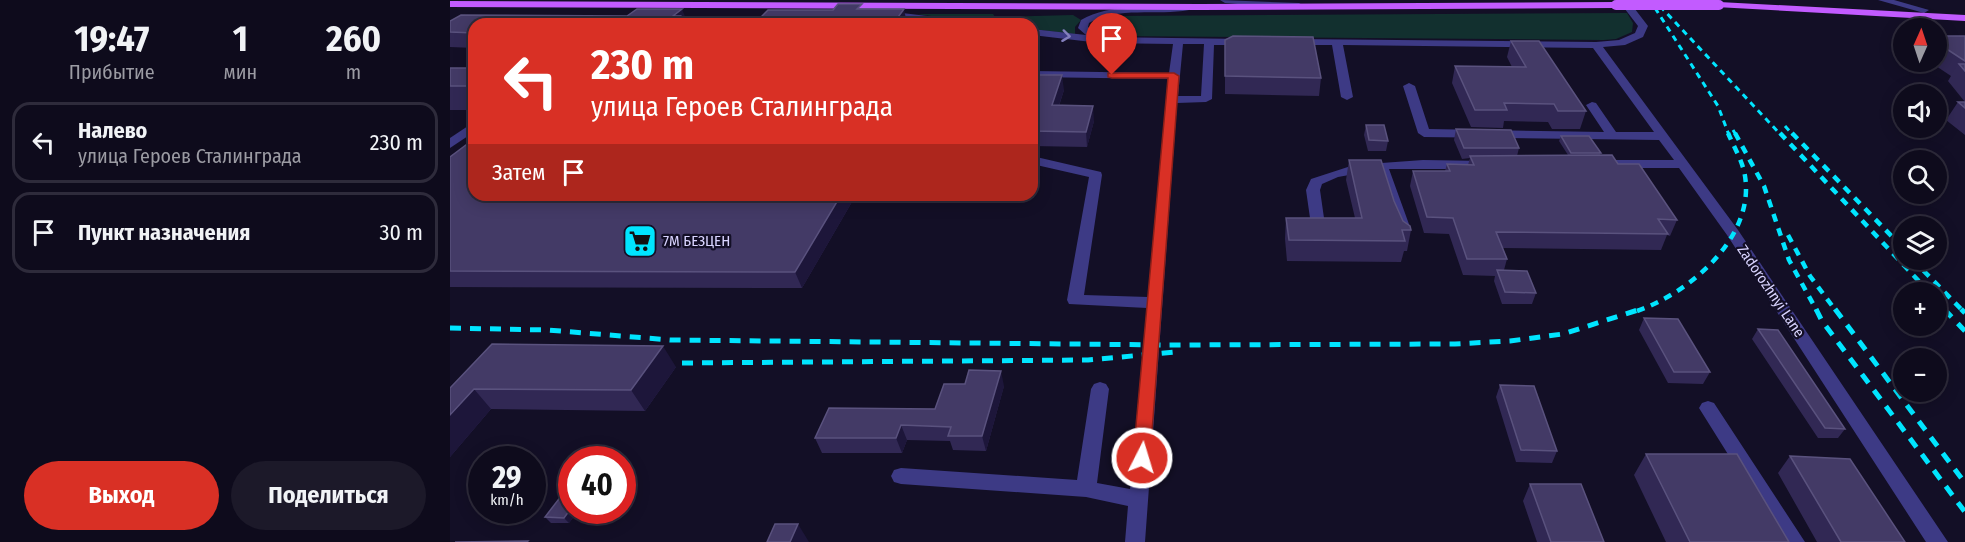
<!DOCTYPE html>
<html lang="ru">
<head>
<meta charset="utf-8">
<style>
	:root { --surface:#0e0b1c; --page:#1c1929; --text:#f1f3f6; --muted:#9b9ba3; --line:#2e2b3b; --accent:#d93025 }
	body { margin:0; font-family:"Fira Sans Condensed",sans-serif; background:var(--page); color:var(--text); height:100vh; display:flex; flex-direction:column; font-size:22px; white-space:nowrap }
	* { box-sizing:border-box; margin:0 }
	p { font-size:20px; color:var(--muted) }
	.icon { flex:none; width:33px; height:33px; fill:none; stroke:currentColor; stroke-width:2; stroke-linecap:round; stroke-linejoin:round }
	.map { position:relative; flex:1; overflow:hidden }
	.side { display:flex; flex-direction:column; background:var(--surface); width:450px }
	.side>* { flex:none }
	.guide { position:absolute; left:18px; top:18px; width:570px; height:183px; border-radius:18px; box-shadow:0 3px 15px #0003,0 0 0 2px var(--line); background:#d93025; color:#fff; overflow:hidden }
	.needle { width:39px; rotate:3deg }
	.tools { position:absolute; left:1443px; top:18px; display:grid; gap:12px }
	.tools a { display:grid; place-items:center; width:54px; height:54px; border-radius:50%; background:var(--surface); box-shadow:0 3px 15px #0003,0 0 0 2px var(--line); font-size:30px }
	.speed { position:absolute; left:18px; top:446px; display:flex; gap:12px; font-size:30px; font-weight:700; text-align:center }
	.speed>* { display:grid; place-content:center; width:78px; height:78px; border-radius:50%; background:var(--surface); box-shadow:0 3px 15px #0003,0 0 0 2px var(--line); line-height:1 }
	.speed small { font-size:15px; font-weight:400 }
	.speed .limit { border:9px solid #d22; background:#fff; color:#111 }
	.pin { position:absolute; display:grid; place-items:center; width:51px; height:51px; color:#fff; margin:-62px -26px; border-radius:50% 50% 50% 0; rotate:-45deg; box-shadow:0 0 6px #0007 }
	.pin .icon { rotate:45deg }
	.me { position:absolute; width:66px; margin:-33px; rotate:5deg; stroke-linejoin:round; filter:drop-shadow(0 0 4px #0008) }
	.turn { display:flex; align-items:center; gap:21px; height:126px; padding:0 24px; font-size:27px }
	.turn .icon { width:78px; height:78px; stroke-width:2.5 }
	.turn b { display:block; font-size:42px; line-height:51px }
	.then { display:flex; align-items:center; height:57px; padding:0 24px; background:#0003; gap:12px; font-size:22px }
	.eta { display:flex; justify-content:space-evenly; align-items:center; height:102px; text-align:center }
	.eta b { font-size:36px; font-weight:700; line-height:42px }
	.button { display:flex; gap:12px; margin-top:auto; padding:12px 24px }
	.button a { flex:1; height:69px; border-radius:36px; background:var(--accent); color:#fff; font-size:24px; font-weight:700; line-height:69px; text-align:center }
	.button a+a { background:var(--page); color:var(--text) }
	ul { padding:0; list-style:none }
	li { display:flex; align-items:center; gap:18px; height:81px; margin:0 12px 9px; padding:0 12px; border:3px solid var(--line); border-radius:18px }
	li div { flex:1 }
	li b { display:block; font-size:22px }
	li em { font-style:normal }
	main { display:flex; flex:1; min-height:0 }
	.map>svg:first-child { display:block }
	.green { fill:#12302f }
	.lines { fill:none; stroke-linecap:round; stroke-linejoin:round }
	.minor { fill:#3d3a85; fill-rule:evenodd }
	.major { fill:#c25bff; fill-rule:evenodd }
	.rail-far2 { stroke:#00e5ff; stroke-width:3; stroke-dasharray:6 5; stroke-linecap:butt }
	.rail-far1 { stroke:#00e5ff; stroke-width:4.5; stroke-dasharray:8 7; stroke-linecap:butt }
	.rail { stroke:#00e5ff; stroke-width:5; stroke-dasharray:11 9; stroke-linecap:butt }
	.major-bridge { stroke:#c25bff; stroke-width:10 }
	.wall { fill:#312854 }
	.shaded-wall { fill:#1d163a }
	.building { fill:#433a66; stroke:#5a527e; stroke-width:1.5 }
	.oneway { stroke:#837fbc }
	.route { fill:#d93025; stroke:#8d1f18; stroke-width:1.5 }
	.labels { text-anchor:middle; stroke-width:4.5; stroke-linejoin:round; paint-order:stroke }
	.poi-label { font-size:15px; fill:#d9d4ff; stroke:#130f26; text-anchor:start }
	.street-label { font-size:15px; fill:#d9d4ff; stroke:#130f26 }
</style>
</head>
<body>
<main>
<section class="side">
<div class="eta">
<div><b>19:47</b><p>Прибытие</p></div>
<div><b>1</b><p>мин</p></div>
<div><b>260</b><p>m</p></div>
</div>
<ul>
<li><svg class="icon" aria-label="left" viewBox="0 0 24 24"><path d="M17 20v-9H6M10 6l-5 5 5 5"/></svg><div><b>Налево</b><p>улица Героев Сталинграда</p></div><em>230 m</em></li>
<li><svg class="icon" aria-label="arrive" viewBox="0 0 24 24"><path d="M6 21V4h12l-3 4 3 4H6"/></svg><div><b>Пункт назначения</b></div><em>30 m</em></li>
</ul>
<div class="button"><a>Выход</a><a>Поделиться</a></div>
</section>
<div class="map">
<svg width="1515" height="542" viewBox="0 0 1515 542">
	<rect width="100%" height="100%" fill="#130f26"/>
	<path class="green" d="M 1177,13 L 1183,23 L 1182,32 L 1166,39 L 1154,40 L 661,36 L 643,30 L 640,26 L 642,22 L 664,16 Z
		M 466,14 L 543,14 L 545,17 L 623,15 L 631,20 L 625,27 L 625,34 L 582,29 L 582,24 L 542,24 Z"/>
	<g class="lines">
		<path class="minor" d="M 770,0 L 849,3 L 854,6 L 849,9 L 775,3 Z
			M 1168,0 L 1178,0 L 1198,26 L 1193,37 L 1175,45 L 1153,47 L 1288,230 L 1498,542 L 1476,542 L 1277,235 L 1229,168 L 1151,168 L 1145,164 L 1151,160 L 1224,160 L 1209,140 L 974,137 L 968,133 L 953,86 L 959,83 L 965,86 L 979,129 L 1154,132 L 1136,105 L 1142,102 L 1146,103 L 1166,132 L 1204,132 L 1143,48 L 893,45 L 903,97 L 897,100 L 891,97 L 882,45 L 845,45 L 840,42 L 845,39 L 1146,42 L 1169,40 L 1185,33 L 1188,26 Z
			M 1428,0 L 1444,0 L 1479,10 L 1474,13 Z
			M 736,5 L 739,6 L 739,10 C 707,16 668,6 639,23 L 638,27 L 651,37 L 794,39 L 799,42 L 794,45 L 764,45 L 762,99 L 756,102 L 727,103 L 695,542 L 675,542 L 678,506 L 636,497 L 451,484 L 444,482 L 441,476 L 444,470 L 451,468 L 627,480 L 641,389 L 644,384 L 650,382 L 656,384 L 659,389 L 647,483 L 680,489 L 697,308 L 619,304 L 617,300 L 639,177 L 582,164 L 582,156 L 651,172 L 652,175 L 634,295 L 698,297 L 718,79 L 582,77 L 582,71 L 719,73 L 723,44 L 650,43 L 582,35 L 582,29 L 636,35 L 628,28 L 631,20 C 661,3 702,7 736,5 ZM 733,44 L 754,44 L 751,96 L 728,96 Z
			M 435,11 L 520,21 L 525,24 L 496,24 L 432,16 L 430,14 Z
			M 257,16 L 293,17 L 298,20 L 293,23 L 254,21 L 254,17 Z
			M 24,122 L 24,132 L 0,148 L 0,138 Z
			M 973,160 L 1037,161 L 1043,165 L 1037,169 L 939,169 L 960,227 L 958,230 L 948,230 L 946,227 L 927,170 L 888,177 L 872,184 L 870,190 L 874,218 L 867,222 L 860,218 L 856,190 L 861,179 L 904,165 Z
			M 1258,401 L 1264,403 L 1355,542 L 1333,542 L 1249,408 L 1252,403 Z"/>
		<path class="major" d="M 0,1 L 749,4 L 1166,2 L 1171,5 L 1166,8 L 749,10 L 0,7 Z
			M 1269,2 L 1515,15 L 1515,21 L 1266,7 L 1266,3 Z"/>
		<path class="rail-far2" d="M 1210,6 L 1331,135
			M 1205,8 L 1268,106 L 1279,135
			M 1335,126 L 1343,135
			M 1283,130 L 1286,135"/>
		<path class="rail-far1" d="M 1285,133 L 1314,186 L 1339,260 L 1367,311
			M 1330,133 L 1479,292
			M 1342,133 L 1454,249
			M 1338,235 L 1360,276 L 1386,311
			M 1463,260 L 1513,311
			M 1486,301 L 1496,311
			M 1187,311 C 1239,293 1305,238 1295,176 C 1293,162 1284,147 1278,133"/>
		<path class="rail" d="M 1366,309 L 1372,321 L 1515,512
			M 1385,309 L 1515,483
			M 1494,309 L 1515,331
			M 1511,309 L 1515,313
			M 0,328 L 98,330 L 221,340 L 719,345 L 1005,344 L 1060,341 L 1113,334 L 1191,309
			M 232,363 L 638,360 L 725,352"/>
		<path class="major-bridge" d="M 1166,5 L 1269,5"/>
	</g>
	<path class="wall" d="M 0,21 L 238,24 L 24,24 L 24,48 L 0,47 Z
		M 1486,36 L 1515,36 L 1515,102 L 1498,81 L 1501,76 L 1480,62 L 1486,62 Z
		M 775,40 L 871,78 L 869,96 L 775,94 Z
		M 1061,41 L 1136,111 L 1130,129 L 1102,129 L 1098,122 L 1054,121 L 1053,128 L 1021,127 L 1002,83 L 1005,66 L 1062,67 L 1057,57 Z
		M 0,68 L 24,68 L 24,110 L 0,110 Z
		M 582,75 L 614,90 L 609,106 L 644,121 L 637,147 L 582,146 Z
		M 1508,102 L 1515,102 L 1515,135 L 1496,120 Z
		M 916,125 L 938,141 L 936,151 L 918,151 L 914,135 Z
		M 1006,129 L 1069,148 L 1067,156 L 1118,155 L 1109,141 L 1111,136 L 1151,153 L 1150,155 L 1168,164 L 1227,220 L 1220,236 L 1217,235 L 1211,250 L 1053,248 L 1057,259 L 1054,270 L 1086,293 L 1082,304 L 1052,304 L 1044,281 L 1045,276 L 1013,275 L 999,234 L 974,233 L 960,186 L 963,171 L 995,171 L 997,164 L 1018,165 L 1020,158 L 1012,159 L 1004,140 Z
		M 0,157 L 24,195 L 406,195 L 352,288 L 0,287 Z
		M 899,160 L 944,201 L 953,221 L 961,230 L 957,251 L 954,251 L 951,262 L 837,261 L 835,239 L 836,218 L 905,218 L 896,180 Z
		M 1194,318 L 1260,372 L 1253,384 L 1218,383 L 1189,330 Z
		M 1308,329 L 1395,429 L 1388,438 L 1368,438 L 1302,339 Z
		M 226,367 L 195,411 L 41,409 L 0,457 L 0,388 Z
		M 1050,385 L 1107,451 L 1102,463 L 1066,462 L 1046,397 Z
		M 554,386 L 536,451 L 503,450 L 500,441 L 457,440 L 452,453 L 372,453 L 365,438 L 485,409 Z
		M 1196,454 L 1339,542 L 1216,542 L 1184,475 Z
		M 1340,456 L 1455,542 L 1367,542 L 1328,473 Z
		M 1080,484 L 1154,542 L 1087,542 L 1073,501 Z
		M 122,510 L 129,510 L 119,523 L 101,523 L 95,517 Z"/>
	<path class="shaded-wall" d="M 232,9 L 238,24 L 221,24 L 223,16 Z
		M 454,9 L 457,24 L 443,24 Z
		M 612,75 L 614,90 L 604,120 L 602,105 Z
		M 643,106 L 644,121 L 637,147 L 636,132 Z
		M 391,195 L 406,195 L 352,288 L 345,272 Z
		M 213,346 L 226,367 L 195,411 L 181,390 Z
		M 551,371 L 554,386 L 536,451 L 532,436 Z
		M 24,389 L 41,409 L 0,457 L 0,415 Z
		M 451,425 L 457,440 L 452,453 L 446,438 Z
		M 122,507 L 122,510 L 129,510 L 119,523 L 114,518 Z
		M 348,524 L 359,542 L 340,542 Z"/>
	<path class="building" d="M 388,4 L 412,4 L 407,9 L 454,9 L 443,24 L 304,24 L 318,10 L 383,10 Z
		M 187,9 L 232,9 L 223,16 L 230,16 L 221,24 L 24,24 L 24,33 L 0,32 L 0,21 L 11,15 L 177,16 Z
		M 783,36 L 863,37 L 871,78 L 775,76 L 775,40 Z
		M 1486,36 L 1515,36 L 1515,61 L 1486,42 Z
		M 1061,41 L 1089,41 L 1136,111 L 1108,111 L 1104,104 L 1054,103 L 1057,110 L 1025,110 L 1005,66 L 1076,67 Z
		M 1509,64 L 1515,64 L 1515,71 Z
		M 0,68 L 24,68 L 24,86 L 0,86 Z
		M 582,75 L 612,75 L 602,105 L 643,106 L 636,132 L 582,131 Z
		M 1508,102 L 1515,102 L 1515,108 Z
		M 916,125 L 934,125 L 938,141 L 919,140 Z
		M 1006,129 L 1061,130 L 1069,148 L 1014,148 Z
		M 1111,136 L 1139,136 L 1151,153 L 1121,153 Z
		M 24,139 L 24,195 L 391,195 L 345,272 L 0,271 L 0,157 Z
		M 1162,155 L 1168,164 L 1189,164 L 1227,220 L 1208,219 L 1218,234 L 1046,232 L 1057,259 L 1017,259 L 1003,218 L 977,217 L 963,171 L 1000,171 L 997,164 L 1024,165 L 1020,156 Z
		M 899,160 L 931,160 L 944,201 L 953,221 L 960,226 L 961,230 L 952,230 L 955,241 L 839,240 L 836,218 L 912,218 Z
		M 1047,270 L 1077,271 L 1086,293 L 1055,292 Z
		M 1194,318 L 1228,319 L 1260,372 L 1224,372 Z
		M 1308,329 L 1328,330 L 1395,429 L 1375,428 Z
		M 42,344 L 213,346 L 181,390 L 24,389 L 0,415 L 0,388 Z
		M 519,370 L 551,371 L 532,436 L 498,436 L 501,427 L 451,425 L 446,438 L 365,438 L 379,408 L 485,409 L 494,384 L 515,384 Z
		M 1050,385 L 1084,386 L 1107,451 L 1071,450 Z
		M 1196,454 L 1287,454 L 1339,542 L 1240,542 Z
		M 1340,456 L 1400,459 L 1455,542 L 1391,542 Z
		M 1080,484 L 1131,484 L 1154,542 L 1101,542 Z
		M 115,491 L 122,492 L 122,507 L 114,518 L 95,517 Z
		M 325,524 L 348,524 L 340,542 L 317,542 Z
		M 78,541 L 77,542 L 5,542 Z"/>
	<defs><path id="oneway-chevron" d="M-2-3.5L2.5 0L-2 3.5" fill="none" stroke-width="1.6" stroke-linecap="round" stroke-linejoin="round" transform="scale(1.5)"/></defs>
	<use class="oneway" href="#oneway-chevron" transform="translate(616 36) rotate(7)"/>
	<path class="route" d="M 658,73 L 724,73 L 729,76 L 700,458 L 698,463 L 692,465 L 686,463 L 683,458 L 718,78 L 662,78 L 658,77 Z"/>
	<defs>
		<g id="supermarket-square" transform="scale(1.725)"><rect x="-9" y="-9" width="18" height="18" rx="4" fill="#00e5ff" stroke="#130f26"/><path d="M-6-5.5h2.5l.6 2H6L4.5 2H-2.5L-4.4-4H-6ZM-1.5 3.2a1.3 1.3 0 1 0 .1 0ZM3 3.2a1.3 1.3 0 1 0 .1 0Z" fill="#111"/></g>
	</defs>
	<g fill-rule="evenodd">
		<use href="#supermarket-square" x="190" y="241"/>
	</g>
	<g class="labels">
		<g class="poi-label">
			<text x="213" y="246">7М БЕЗЦЕН</text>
		</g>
		<g class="street-label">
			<text transform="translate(1321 291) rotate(56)" y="5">Zadorozhnyi Lane</text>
		</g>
	</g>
</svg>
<div class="tools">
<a><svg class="needle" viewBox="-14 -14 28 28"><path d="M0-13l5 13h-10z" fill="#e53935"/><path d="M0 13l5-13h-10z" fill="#9b9ba3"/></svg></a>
<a><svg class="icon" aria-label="sound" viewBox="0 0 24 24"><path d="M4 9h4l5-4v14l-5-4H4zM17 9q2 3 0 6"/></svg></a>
<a><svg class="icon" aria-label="search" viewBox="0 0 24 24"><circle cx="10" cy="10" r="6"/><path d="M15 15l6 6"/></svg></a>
<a><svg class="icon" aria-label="layers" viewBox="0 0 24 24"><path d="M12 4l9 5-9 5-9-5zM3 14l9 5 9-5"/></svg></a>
<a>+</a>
<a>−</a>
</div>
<div class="speed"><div>29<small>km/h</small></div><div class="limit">40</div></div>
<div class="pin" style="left:662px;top:75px;background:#d93025"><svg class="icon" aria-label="arrive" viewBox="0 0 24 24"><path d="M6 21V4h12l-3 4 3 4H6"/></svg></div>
<svg class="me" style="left:692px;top:458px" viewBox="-20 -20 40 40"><circle r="17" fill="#d93025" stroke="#fff" stroke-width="3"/><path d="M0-11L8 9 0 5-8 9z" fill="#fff"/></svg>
<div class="guide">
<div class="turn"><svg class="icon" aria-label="left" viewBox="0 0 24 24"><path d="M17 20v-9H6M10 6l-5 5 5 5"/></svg><div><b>230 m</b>улица Героев Сталинграда</div></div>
<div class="then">Затем<svg class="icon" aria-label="arrive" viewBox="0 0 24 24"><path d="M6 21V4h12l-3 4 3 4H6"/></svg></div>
</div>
</div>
</main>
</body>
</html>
